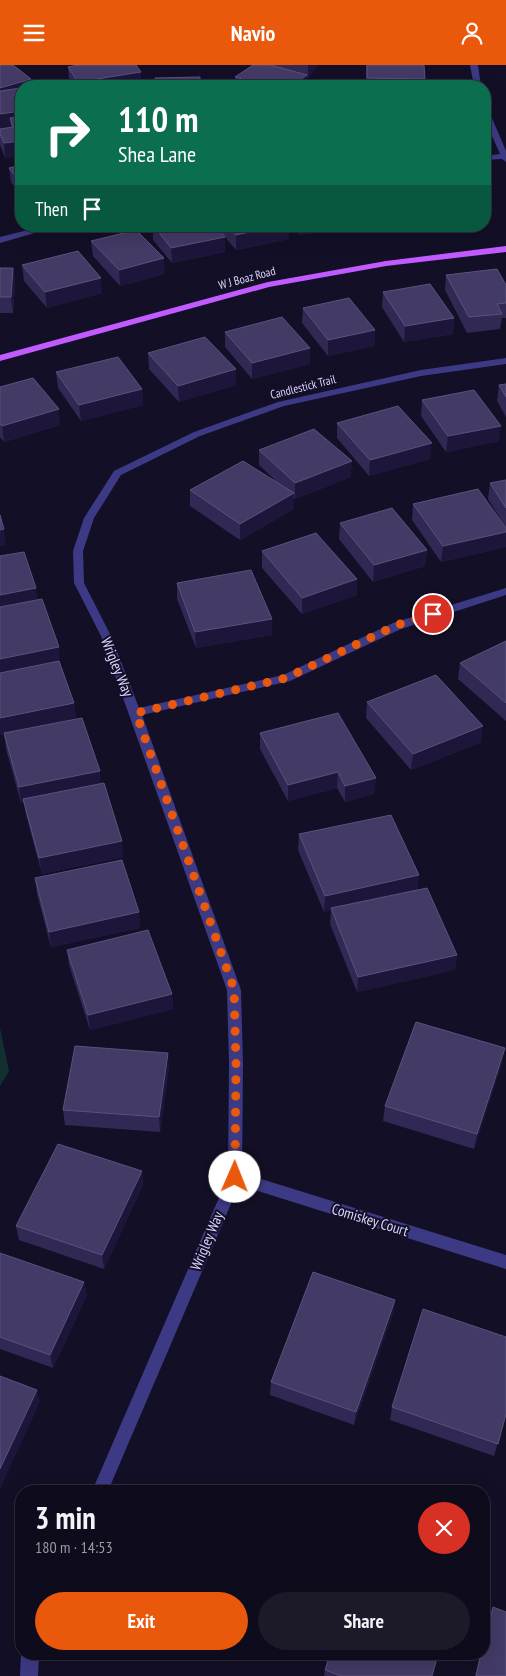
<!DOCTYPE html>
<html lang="en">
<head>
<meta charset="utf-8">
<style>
	:root { --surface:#0e0b1c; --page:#1c1929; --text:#f1f3f6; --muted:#9b9ba3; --line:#2e2b3b; --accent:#ea580c }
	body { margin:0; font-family:"PT Sans Narrow",sans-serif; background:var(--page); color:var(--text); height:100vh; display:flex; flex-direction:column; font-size:19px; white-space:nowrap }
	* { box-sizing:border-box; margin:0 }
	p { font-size:16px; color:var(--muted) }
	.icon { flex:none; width:28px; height:28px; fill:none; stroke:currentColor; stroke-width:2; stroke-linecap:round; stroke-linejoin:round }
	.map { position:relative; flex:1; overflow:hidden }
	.drawer { position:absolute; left:15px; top:1420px; width:475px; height:175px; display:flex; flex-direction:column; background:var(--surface); border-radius:20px; box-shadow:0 5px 20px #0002,0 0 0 1px var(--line) }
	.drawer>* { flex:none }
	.hud { position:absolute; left:15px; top:15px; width:476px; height:152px; border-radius:20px; box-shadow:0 5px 20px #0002,0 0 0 1px var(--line); background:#0b6e4f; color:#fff; overflow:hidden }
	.pin { position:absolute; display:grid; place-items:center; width:42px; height:42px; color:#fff; margin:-21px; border:2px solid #fff; border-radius:50%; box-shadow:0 1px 5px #0007 }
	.me { position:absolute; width:55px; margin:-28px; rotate:1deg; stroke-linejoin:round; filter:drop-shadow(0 0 4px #0008) }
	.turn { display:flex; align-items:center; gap:18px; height:105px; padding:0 20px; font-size:22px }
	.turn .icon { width:65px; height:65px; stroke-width:2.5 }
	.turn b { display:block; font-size:35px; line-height:42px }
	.then { display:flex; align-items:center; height:48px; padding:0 20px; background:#0003; gap:10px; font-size:19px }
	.round { display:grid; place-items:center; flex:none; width:52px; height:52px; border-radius:26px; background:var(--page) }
	.summary { display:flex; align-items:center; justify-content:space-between; height:85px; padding:0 20px }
	h1 { font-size:30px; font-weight:700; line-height:38px }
	.action { display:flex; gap:10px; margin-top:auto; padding:10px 20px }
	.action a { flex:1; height:58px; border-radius:30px; background:var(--accent); color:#fff; font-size:20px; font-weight:700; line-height:58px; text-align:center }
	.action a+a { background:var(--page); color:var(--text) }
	header { display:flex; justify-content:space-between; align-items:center; height:65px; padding:0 20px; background:var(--accent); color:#fff; font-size:22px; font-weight:700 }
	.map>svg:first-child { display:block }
	.green { fill:#12302f }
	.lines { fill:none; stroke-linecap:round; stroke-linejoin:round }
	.minor { fill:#3d3a85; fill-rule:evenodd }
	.major { fill:#c25bff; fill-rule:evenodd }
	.wall { fill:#312854 }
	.shaded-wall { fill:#1d163a }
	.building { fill:#433a66; stroke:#5a527e }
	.route { stroke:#ea580c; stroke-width:9; stroke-dasharray:0 16.2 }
	.labels { text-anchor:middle; stroke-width:4; stroke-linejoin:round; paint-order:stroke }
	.far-street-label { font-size:12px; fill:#d9d4ff; stroke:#130f26 }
	.street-label { font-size:15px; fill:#d9d4ff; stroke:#130f26 }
</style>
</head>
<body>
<header><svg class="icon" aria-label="menu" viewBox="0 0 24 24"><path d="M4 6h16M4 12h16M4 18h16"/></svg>Navio<svg class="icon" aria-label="person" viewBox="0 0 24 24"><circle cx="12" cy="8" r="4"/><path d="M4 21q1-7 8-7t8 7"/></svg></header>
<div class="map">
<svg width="506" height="1611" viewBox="0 0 506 1611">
	<rect width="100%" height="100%" fill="#130f26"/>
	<path class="green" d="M 0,963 L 9,1006 L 0,1021 Z"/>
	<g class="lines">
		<path class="minor" d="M 470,0 L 478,0 L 481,21 L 474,21 Z
			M 485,44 L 489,46 L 506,86 L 506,97 L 502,94 L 485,95 L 485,91 L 500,89 L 485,55 Z
			M 44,161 L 59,161 L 0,178 L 0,172 Z
			M 506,293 L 506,299 L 421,311 L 284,341 L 200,371 L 121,410 L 94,453 L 83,486 L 84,518 L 111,571 L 139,643 L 283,610 L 393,558 L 506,523 L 506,530 L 401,564 L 290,616 L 142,650 L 241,925 L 243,999 L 242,1108 L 506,1190 L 506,1204 L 239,1120 L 108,1426 L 92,1426 L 228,1112 L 229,999 L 227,925 L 101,571 L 74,518 L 73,486 L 84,453 L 114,406 L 194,367 L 278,337 L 421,305 Z
			M 21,1589 L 39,1589 L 38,1611 L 20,1611 Z"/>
		<path class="major" d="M 506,181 L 506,187 L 386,201 L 269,222 L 0,296 L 0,290 L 268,217 L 386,196 Z"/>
	</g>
	<path class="wall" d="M 0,0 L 21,91 L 5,93 L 0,80 Z
		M 253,0 L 318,0 L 308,13 L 307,12 L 306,21 L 235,21 L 235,12 Z
		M 366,0 L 424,0 L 425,14 L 424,21 L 366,21 Z
		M 68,2 L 142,21 L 72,21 L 69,16 Z
		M 21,100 L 21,131 L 11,117 L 9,103 Z
		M 485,129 L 488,136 L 486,151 L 485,151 Z
		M 153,161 L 289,161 L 289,174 L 236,185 L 225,172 L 225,187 L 172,198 L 153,175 Z
		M 294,161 L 352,161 L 351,163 L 299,170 Z
		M 363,161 L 395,161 L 364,164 Z
		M 91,176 L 165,209 L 120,221 L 93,191 Z
		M 22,200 L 102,228 L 47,243 L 24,216 Z
		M 0,203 L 13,203 L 15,218 L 13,248 L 0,248 Z
		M 446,210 L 506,220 L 506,253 L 502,253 L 500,264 L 467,268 L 445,225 Z
		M 383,227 L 454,253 L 453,269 L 404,277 L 382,242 Z
		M 303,243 L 375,265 L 374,281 L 328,291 L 302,258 Z
		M 225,267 L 310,283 L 310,299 L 252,314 L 225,282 Z
		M 148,288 L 236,304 L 236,320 L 179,337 L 149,304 Z
		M 56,307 L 142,324 L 143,340 L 81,356 L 58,323 Z
		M 506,319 L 506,352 L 497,336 L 499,320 Z
		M 0,322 L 60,360 L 4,377 L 0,372 Z
		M 422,335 L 499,376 L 446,387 L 421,351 Z
		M 337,358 L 430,394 L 369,411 L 337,373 Z
		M 259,385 L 351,412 L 295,434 L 294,433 L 294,444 L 240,475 L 190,441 L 190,425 L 277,417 L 259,400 Z
		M 506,415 L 506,463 L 488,434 L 490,418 Z
		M 413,439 L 506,463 L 506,482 L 441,497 L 412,455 Z
		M 340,458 L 427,485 L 425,501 L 373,517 L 339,474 Z
		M 262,486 L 357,530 L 302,549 L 262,503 Z
		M 0,491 L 38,535 L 74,638 L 76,654 L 101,719 L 123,792 L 42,809 L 26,750 L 24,737 L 21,738 L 6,684 L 4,669 L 0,670 Z
		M 177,518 L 272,554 L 272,570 L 196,583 L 177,534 Z
		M 506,576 L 506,656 L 458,614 L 460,598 Z
		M 367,637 L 481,677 L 411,705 L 366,653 Z
		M 338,648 L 374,729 L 345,737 L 337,723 L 288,736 L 260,684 L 260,668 Z
		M 299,769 L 419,810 L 417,825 L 457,890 L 455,905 L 357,927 L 330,859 L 331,845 L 324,847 L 298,785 Z
		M 35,813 L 139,847 L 140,863 L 51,882 L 37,829 Z
		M 67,885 L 172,929 L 173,944 L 90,965 L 69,900 Z
		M 502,998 L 474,1084 L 383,1056 L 385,1041 Z
		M 169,1003 L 160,1067 L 65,1060 L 63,1045 Z
		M 142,1106 L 143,1120 L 104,1204 L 19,1175 L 16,1161 Z
		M 0,1188 L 87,1230 L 53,1303 L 0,1284 Z
		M 395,1235 L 393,1248 L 354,1360 L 270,1330 L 271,1317 Z
		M 392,1342 L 506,1349 L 494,1391 L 390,1355 Z
		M 493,1542 L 506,1611 L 475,1611 L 480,1589 L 484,1589 L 484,1576 Z
		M 260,1589 L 280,1589 L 278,1596 Z
		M 325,1605 L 432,1611 L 324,1611 Z"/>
	<path class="shaded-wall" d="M 308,0 L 318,0 L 308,13 Z
		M 141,7 L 142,21 L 79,21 L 78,17 Z
		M 307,10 L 306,21 L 291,21 Z
		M 31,14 L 32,21 L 21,21 L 21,32 L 0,38 L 0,23 Z
		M 21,46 L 21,61 L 10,53 L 11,62 L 0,64 L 0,49 Z
		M 21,76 L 21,91 L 5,93 L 4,78 Z
		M 277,161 L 289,161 L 289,174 L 236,185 L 236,170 Z
		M 299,161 L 352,161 L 351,163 L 299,170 Z
		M 225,172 L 225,187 L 172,198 L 171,183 Z
		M 164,193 L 165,209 L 120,221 L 119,205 Z
		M 13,203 L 15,218 L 13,248 L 11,232 Z
		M 101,213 L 102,228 L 47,243 L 45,227 Z
		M 454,253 L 453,269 L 404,277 L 405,261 Z
		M 375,265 L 374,281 L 328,291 L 328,275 Z
		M 310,283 L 310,299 L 252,314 L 252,298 Z
		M 236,304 L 236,320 L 179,337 L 178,321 Z
		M 142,324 L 143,340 L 81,356 L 79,340 Z
		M 59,344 L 60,360 L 4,377 L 2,361 Z
		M 501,361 L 499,376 L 446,387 L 448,371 Z
		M 432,378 L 430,394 L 369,411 L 370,395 Z
		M 352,396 L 351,412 L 295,434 L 295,418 Z
		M 294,428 L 294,444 L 240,475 L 240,459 Z
		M 4,464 L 6,480 L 0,481 L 0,465 Z
		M 506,467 L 506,482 L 441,497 L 443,481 Z
		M 427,485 L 425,501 L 373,517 L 374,500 Z
		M 357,514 L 357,530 L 302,549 L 302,533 Z
		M 36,523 L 38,539 L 0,546 L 0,530 Z
		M 272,554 L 272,570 L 196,583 L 195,567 Z
		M 59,582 L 60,598 L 0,610 L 0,594 Z
		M 74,638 L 76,654 L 0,670 L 0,653 Z
		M 483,661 L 481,677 L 411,705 L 413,689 Z
		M 100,706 L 101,722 L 23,734 L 24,737 L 21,738 L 19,722 Z
		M 338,707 L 337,723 L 288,736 L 288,720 Z
		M 376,713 L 374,729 L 345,737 L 345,721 Z
		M 122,776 L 123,792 L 42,809 L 39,793 Z
		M 419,810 L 417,826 L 331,843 L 331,845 L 324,847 L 325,831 Z
		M 139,847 L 140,863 L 51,882 L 49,867 Z
		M 457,890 L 455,905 L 357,927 L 358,912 Z
		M 172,929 L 173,944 L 90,965 L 88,950 Z
		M 505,983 L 502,998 L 474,1084 L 477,1069 Z
		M 168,988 L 169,1003 L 160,1067 L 159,1052 Z
		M 142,1106 L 143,1120 L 104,1204 L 102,1190 Z
		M 84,1217 L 87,1230 L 53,1303 L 50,1290 Z
		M 395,1235 L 393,1248 L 354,1360 L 356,1347 Z
		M 37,1325 L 40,1337 L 0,1424 L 0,1404 Z"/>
	<path class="building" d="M 0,0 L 13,0 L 31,14 L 0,23 Z
		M 78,0 L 136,0 L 141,7 L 78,17 L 68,2 Z
		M 253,0 L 270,0 L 307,10 L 291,21 L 268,21 L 235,12 Z
		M 367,0 L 424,0 L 425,14 L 367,13 Z
		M 200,12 L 200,18 L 218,17 L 219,21 L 155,21 L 155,13 Z
		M 21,23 L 21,46 L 0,49 L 0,26 Z
		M 21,52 L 21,76 L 4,78 L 0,69 L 0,64 L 13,62 L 10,53 Z
		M 21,100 L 21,118 L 9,103 Z
		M 485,129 L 488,136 L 485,137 Z
		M 154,161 L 216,161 L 225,172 L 171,183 Z
		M 228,161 L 277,161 L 236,170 Z
		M 136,165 L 164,193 L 119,205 L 91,176 Z
		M 78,186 L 101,213 L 45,227 L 22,200 Z
		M 0,203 L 13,203 L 11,232 L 0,232 Z
		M 497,204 L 506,220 L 506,238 L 497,239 L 502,249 L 469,252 L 446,210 Z
		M 430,219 L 454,253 L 405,261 L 383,227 Z
		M 349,233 L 375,265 L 328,275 L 303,243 Z
		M 282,252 L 310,283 L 252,298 L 225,267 Z
		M 205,272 L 236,304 L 178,321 L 148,288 Z
		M 118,292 L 142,324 L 79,340 L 56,307 Z
		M 33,313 L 59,344 L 2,361 L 0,359 L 0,322 Z
		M 506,319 L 506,332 L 499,320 Z
		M 474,325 L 501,361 L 448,371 L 422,335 Z
		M 398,341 L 432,378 L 370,395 L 337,358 Z
		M 314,364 L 352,396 L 295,418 L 259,385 Z
		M 243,396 L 294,428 L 240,459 L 190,425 Z
		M 506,415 L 506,443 L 490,418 Z
		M 478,424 L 506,463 L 506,467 L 443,481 L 413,439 Z
		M 392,443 L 427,485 L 374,500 L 340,458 Z
		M 0,450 L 4,464 L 0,465 Z
		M 316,468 L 357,514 L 302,533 L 262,486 Z
		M 24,487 L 36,523 L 0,530 L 0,491 Z
		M 251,505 L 272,554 L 195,567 L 177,518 Z
		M 42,534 L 59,582 L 0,594 L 0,542 Z
		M 506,576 L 506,638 L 460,598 Z
		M 59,596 L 74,638 L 0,653 L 0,608 Z
		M 436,610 L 483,661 L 413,689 L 367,637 Z
		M 338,648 L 376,713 L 345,721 L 338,707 L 288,720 L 260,668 Z
		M 82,653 L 100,706 L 19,722 L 4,668 Z
		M 104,718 L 122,776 L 39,793 L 23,734 Z
		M 391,750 L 419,810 L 325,831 L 299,769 Z
		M 122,795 L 139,847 L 49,867 L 35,813 Z
		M 427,823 L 457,890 L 358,912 L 331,843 Z
		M 148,865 L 172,929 L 88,950 L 67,885 Z
		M 416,957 L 505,983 L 477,1069 L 385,1041 Z
		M 75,981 L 168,988 L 159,1052 L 63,1045 Z
		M 58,1079 L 142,1106 L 102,1190 L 16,1161 Z
		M 0,1188 L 84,1217 L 50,1290 L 0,1272 Z
		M 313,1207 L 395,1235 L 356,1347 L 271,1317 Z
		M 423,1244 L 506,1272 L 506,1349 L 498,1379 L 392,1342 Z
		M 0,1311 L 37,1325 L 0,1404 Z
		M 493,1542 L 506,1547 L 506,1611 L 476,1611 L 481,1589 L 484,1589 L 484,1579 Z
		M 330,1589 L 438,1589 L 432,1611 L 341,1611 L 325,1605 Z"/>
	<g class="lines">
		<path class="route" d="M 235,1112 L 236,999 L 234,924 L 136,648 L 286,613 L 397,560 L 433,549"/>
	</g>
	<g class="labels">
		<g class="far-street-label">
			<text transform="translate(247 213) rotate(-15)" y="4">W J Boaz Road</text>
			<text transform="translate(303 322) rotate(-14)" y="4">Candlestick Trail</text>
		</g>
		<g class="street-label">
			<text transform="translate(117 602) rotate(68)" y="5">Wrigley Way</text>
			<text transform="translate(370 1155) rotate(17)" y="5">Comiskey Court</text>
			<text transform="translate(207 1176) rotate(-67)" y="5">Wrigley Way</text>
		</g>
	</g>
</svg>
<div class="pin" style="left:433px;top:549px;background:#d93025"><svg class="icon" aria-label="arrive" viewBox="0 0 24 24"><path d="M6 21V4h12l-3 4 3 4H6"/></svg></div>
<svg class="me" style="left:235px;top:1112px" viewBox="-20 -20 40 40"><circle r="19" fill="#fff"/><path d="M0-13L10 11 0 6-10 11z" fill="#ea580c"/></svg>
<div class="hud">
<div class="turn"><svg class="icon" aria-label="right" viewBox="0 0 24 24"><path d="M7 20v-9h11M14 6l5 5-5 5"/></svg><div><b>110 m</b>Shea Lane</div></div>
<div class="then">Then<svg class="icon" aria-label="arrive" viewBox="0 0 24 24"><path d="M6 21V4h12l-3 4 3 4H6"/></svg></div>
</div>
<section class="drawer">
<div class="summary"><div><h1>3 min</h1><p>180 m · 14:53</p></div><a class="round" style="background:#d93025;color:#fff"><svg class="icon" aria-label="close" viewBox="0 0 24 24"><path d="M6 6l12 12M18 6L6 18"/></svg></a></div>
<div class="action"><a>Exit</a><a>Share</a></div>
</section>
</div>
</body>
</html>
